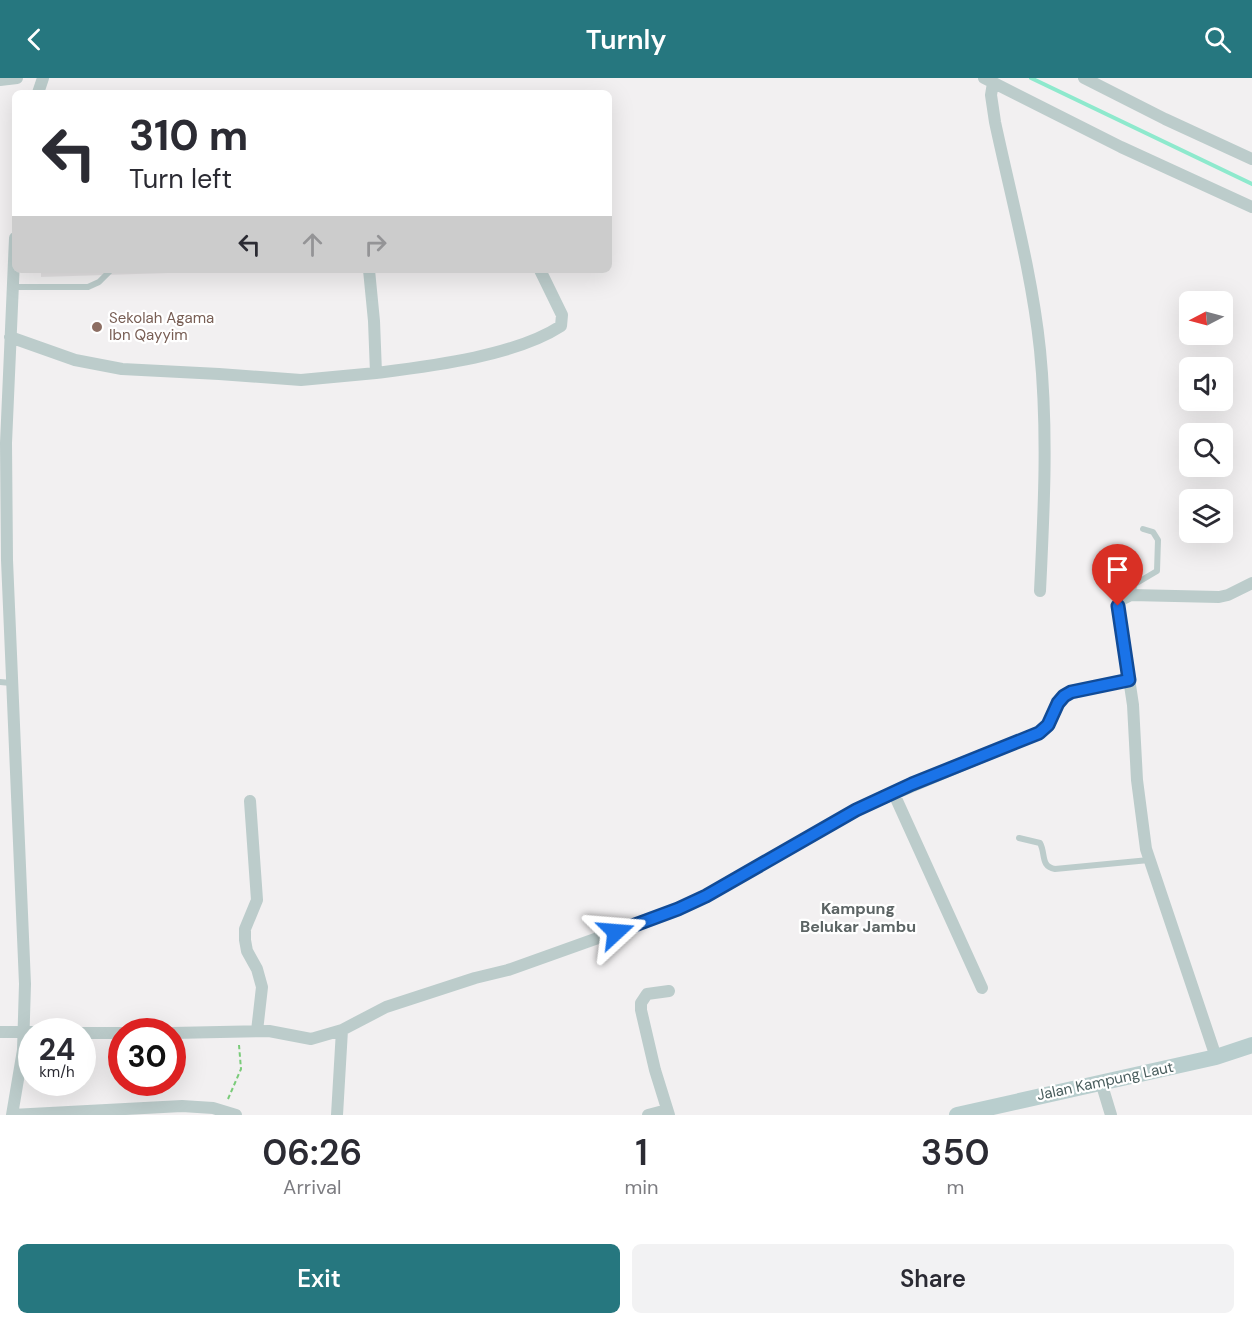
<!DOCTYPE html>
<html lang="en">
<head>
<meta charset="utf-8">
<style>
	:root { --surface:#fff; --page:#f2f2f3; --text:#2b2b33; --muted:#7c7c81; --accent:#26777f }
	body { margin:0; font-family:"DM Sans",sans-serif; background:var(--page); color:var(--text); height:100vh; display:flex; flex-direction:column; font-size:22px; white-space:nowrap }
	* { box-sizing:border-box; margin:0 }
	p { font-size:20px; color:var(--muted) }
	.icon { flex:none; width:33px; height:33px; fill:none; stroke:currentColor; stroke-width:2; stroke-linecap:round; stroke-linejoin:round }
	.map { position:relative; height:1037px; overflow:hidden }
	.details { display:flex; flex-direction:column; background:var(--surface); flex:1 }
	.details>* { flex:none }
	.banner { position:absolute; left:12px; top:12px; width:600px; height:183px; border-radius:9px; box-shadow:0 6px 24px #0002; background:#fff; color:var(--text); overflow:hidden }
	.needle { width:39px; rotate:264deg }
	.tools { position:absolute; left:1179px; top:213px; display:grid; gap:12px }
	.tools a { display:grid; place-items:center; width:54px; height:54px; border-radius:9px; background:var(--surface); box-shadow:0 6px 24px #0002; font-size:30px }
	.speed { position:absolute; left:18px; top:940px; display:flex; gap:12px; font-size:30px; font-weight:700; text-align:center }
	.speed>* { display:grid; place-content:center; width:78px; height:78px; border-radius:50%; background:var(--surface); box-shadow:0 6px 24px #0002; line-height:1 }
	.speed small { font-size:15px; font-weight:400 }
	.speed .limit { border:9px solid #d22; background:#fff; color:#111 }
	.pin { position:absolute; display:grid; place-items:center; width:51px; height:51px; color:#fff; margin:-62px -26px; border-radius:50% 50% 50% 0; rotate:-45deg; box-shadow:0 0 6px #0007 }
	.pin .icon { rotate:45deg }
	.me { position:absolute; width:66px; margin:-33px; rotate:71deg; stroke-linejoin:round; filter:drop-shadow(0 0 4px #0008) }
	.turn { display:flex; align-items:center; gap:21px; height:126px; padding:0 18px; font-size:27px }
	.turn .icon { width:78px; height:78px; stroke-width:2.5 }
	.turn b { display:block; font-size:42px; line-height:51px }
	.lanes { display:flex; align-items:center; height:57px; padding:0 18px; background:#0003; justify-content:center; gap:30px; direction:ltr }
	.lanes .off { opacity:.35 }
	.eta { display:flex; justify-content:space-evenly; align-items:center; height:102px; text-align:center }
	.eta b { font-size:36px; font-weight:600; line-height:42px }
	.action { display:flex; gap:12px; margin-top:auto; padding:12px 18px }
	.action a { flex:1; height:69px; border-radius:9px; background:var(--accent); color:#fff; font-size:24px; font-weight:600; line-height:69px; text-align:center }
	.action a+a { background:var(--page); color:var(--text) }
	header { display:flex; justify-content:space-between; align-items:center; height:78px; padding:0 18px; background:var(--accent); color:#fff; font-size:27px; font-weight:600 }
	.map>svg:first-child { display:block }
	.education { fill:#e3e1e2 }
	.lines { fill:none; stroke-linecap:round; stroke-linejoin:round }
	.stream { stroke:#8ee9cd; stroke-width:4 }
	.path { stroke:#7acb79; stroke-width:2; stroke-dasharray:4.5 3; stroke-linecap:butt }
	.lane { stroke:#bccccb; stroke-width:6 }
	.street { stroke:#bccccb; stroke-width:12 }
	.secondary { stroke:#b9cece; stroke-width:16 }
	.route-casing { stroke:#114b97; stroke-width:15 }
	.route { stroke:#1a73e8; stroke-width:10 }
	.education-dot { fill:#8d6e63; stroke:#fff; stroke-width:2 }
	.labels { text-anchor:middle; stroke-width:4.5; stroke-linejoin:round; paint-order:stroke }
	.education-label { font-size:15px; fill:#785e54; stroke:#fff; text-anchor:start }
	.street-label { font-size:15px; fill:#485c5c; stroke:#fff }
	.neighbourhood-label { font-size:16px; font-weight:bold; fill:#5c6464; stroke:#fff }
</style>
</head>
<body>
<header><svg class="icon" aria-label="back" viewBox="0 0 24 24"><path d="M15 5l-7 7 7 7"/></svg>Turnly<svg class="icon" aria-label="search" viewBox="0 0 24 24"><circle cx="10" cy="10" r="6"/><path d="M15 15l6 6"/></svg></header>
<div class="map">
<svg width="1252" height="1037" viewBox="0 0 1252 1037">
	<rect width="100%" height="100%" fill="#f2f0f1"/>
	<path class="education" d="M 41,192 L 173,192 L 168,195 L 41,199 Z"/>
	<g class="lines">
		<path class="stream" d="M 1031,0 L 1252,106"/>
		<path class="path" d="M 228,1021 L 241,991 L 239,967"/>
		<path class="lane" d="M 13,209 L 88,209 L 99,204 L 111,192
			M 1131,517 L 1135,506 L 1157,493 L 1158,462 L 1153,454 L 1143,451
			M 0,604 L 11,605
			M 1019,760 L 1040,765 C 1046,776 1040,788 1055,791 L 1149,782"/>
		<path class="street" d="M 984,0 L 1121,69 L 1252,129
			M 1084,0 L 1165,41 L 1252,81
			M 0,2 L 17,0
			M 993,5 L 991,17 L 995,44 C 1011,119 1032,195 1040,272 C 1048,352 1044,432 1040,513
			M 38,15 L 43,0
			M 10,259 L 75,282 L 122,291 L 219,296 L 301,302 L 376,295 L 374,243 L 369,192
			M 376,295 C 431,288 515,278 561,248 L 562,237 L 540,192
			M 250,723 L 257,822 L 245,851 L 245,862 L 247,873 L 257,891 L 262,909 L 257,953
			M 982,910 L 894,716 L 1039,655 L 1048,647 L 1058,625 L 1064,618 L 1071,614 L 1129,602
			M 669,913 L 647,916 L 641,925 L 641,932 L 655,992 L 669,1037
			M 0,954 L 32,954
			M 82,955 L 122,955
			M 172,955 L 269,953 L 311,961 L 342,952 L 386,929 L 475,900 L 508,892 L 679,831 L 706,818 L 856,732 L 894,716
			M 1216,979 L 1146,771 L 1137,702 L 1133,627 L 1118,528 L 1121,522 L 1131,517 L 1219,519 L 1228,517 L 1252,505
			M 1101,1004 L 1111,1037
			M 12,1037 L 23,972 L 25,906 L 7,482 L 6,365 L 15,160
			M 12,1037 L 182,1028 L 213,1030 L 236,1037
			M 337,1037 L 342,952
			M 648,1037 L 667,1032"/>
		<path class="secondary" d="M 957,1037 L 1216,979 L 1252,967"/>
	</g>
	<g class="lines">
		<g class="route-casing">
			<path id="route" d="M 616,854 L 678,831 L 706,818 L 856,732 L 912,706 L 1039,655 L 1048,647 L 1058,625 L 1064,618 L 1071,614 L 1129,602 L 1118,528"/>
		</g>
		<use href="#route" class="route"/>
	</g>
	<circle class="education-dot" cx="97" cy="249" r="6"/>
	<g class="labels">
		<g class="education-label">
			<text x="109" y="245">Sekolah Agama<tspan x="109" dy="17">Ibn Qayyim</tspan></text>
		</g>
		<g class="street-label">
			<text transform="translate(1105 1003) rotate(-12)" y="5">Jalan Kampung Laut</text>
		</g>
		<g class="neighbourhood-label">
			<text x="858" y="836">Kampung<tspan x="858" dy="18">Belukar Jambu</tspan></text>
		</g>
	</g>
</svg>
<div class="tools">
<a><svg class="needle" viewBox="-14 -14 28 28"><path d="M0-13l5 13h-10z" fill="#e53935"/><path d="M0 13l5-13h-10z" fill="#7c7c81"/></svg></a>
<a><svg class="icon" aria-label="sound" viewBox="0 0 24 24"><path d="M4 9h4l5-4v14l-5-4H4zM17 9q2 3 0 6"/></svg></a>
<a><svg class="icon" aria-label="search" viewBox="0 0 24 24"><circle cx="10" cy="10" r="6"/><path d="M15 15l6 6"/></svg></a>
<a><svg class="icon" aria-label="layers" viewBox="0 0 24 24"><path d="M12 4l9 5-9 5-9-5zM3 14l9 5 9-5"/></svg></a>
</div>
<div class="speed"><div>24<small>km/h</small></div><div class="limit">30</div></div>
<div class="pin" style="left:1118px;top:528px;background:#d93025"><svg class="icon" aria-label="arrive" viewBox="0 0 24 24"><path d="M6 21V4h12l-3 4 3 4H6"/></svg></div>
<svg class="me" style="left:616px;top:854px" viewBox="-20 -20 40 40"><path d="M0-17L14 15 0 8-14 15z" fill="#1a73e8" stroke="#fff" stroke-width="4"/></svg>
<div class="banner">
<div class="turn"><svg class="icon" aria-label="left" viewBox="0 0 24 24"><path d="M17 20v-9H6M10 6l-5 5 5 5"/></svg><div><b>310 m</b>Turn left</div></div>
<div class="lanes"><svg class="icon" aria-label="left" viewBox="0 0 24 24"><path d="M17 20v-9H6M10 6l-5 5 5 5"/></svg><svg class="icon off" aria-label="ahead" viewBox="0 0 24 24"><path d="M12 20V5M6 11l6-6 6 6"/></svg><svg class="icon off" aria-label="right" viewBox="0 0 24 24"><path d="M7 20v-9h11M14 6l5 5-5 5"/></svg></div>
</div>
</div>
<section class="details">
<div class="eta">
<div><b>06:26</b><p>Arrival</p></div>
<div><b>1</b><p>min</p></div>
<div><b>350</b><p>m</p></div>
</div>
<div class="action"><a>Exit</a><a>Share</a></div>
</section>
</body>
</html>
